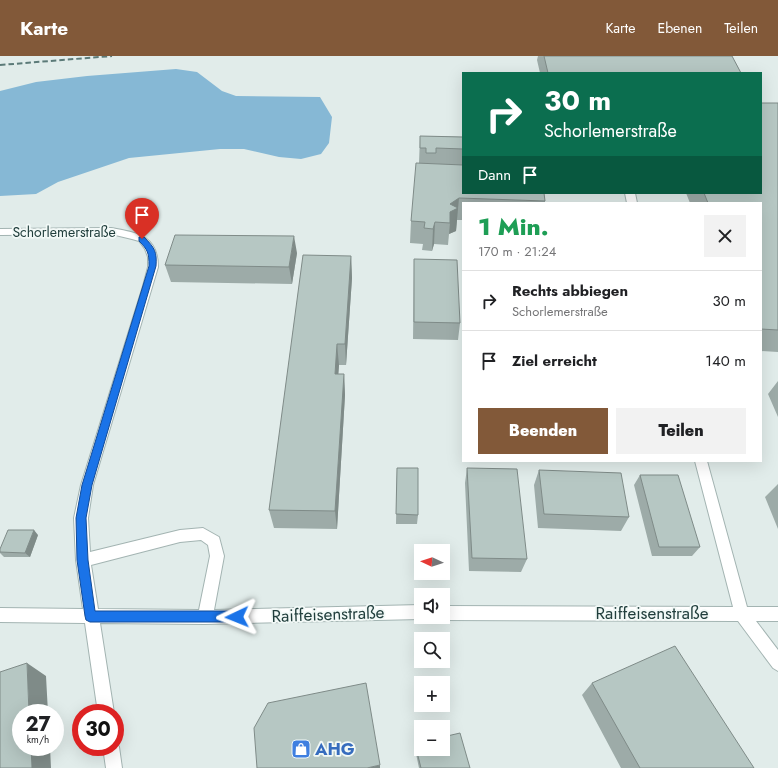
<!DOCTYPE html>
<html lang="de">
<head>
<meta charset="utf-8">
<style>
	:root { --surface:#fff; --page:#f2f2f2; --text:#202124; --muted:#757577; --line:#e0e0e0; --accent:#825939 }
	body { margin:0; font-family:Jost,sans-serif; background:var(--page); color:var(--text); height:100vh; display:flex; flex-direction:column; font-size:15px; white-space:nowrap }
	* { box-sizing:border-box; margin:0 }
	p { font-size:13px; color:var(--muted) }
	.icon { flex:none; width:22px; height:22px; fill:none; stroke:currentColor; stroke-width:2; stroke-linecap:round; stroke-linejoin:round }
	.map { position:relative; flex:1; overflow:hidden }
	.sheet { position:absolute; left:462px; top:146px; width:300px; height:260px; display:flex; flex-direction:column; background:var(--surface); border-radius:0px; box-shadow:0 4px 16px #0002 }
	.sheet>* { flex:none }
	.top-card { position:absolute; left:462px; top:16px; width:300px; height:122px; border-radius:0px; box-shadow:0 4px 16px #0002; background:#0b6e4f; color:#fff; overflow:hidden }
	.needle { width:26px; rotate:274deg }
	.controls { position:absolute; left:414px; top:488px; display:grid; gap:8px }
	.controls a { display:grid; place-items:center; width:36px; height:36px; border-radius:0px; background:var(--surface); box-shadow:0 4px 16px #0002; font-size:20px }
	.speed { position:absolute; left:12px; top:648px; display:flex; gap:8px; font-size:20px; font-weight:700; text-align:center }
	.speed>* { display:grid; place-content:center; width:52px; height:52px; border-radius:50%; background:var(--surface); box-shadow:0 4px 16px #0002; line-height:1 }
	.speed small { font-size:10px; font-weight:400 }
	.speed .limit { border:6px solid #d22; background:#fff; color:#111 }
	.pin { position:absolute; display:grid; place-items:center; width:34px; height:34px; color:#fff; margin:-41px -17px; border-radius:50% 50% 50% 0; rotate:-45deg; box-shadow:0 0 4px #0007 }
	.pin .icon { rotate:45deg }
	.me { position:absolute; width:44px; margin:-22px; rotate:268deg; stroke-linejoin:round; filter:drop-shadow(0 0 3px #0008) }
	.turn { display:flex; align-items:center; gap:14px; height:84px; padding:0 16px; font-size:18px }
	.turn .icon { width:52px; height:52px; stroke-width:2.5 }
	.turn b { display:block; font-size:28px; line-height:34px }
	.then { display:flex; align-items:center; height:38px; padding:0 16px; background:#0003; gap:8px; font-size:15px }
	.round { display:grid; place-items:center; flex:none; width:42px; height:42px; border-radius:0px; background:var(--page) }
	.head { display:flex; align-items:center; justify-content:space-between; height:68px; padding:0 16px }
	h1 { font-size:24px; font-weight:800; line-height:30px; color:#1e9e55 }
	.primary-button { display:flex; gap:8px; margin-top:auto; padding:8px 16px }
	.primary-button a { flex:1; height:46px; border-radius:0px; background:var(--accent); color:#fff; font-size:16px; font-weight:800; line-height:46px; text-align:center }
	.primary-button a+a { background:var(--page); color:var(--text) }
	ul { padding:0; list-style:none }
	li { display:flex; align-items:center; gap:12px; height:60px; padding:0 16px; border-top:1px solid var(--line) }
	li div { flex:1 }
	li b { display:block; font-size:15px }
	li em { font-style:normal }
	header { display:flex; align-items:center; gap:24px; box-sizing:border-box; height:56px; padding:0 20px; background:var(--accent); color:#fff }
	header strong { font-size:19px }
	nav { display:flex; gap:22px; margin-inline-start:auto; font-size:14px }
	.map>svg:first-child { display:block }
	.water { fill:#86b8d5 }
	.lines { fill:none; stroke-linecap:round; stroke-linejoin:round }
	.minor-casing { stroke:#a3b4b2; stroke-width:2 }
	.minor { fill:#fff; fill-rule:evenodd }
	.rail { stroke:#5b7a78; stroke-width:2; stroke-dasharray:5.5 3; stroke-linecap:butt }
	.wall { fill:#9daba8 }
	.shaded-wall { fill:#7f8b88 }
	.building { fill:#b6c7c3; stroke:#7f8b88 }
	.route { fill:#1a73e8; stroke:#114b97 }
	.labels { text-anchor:middle; stroke-width:3.5; stroke-linejoin:round; paint-order:stroke }
	.street-label { font-size:14px; fill:#203e3c; stroke:#f2f9f7 }
	.near-street-label { font-size:17px; fill:#203e3c; stroke:#f2f9f7 }
	.near-shop-label { font-size:17px; font-weight:bold; fill:#366cbe; stroke:#f2f9f7; text-anchor:start }
</style>
</head>
<body>
<header>
<strong>Karte</strong>
<nav><a>Karte</a><a>Ebenen</a><a>Teilen</a></nav>
</header>
<div class="map">
<svg width="778" height="712" viewBox="0 0 778 712">
	<rect width="100%" height="100%" fill="#e1ecea"/>
	<path class="water" d="M 176,13 L 197,16 L 222,35 L 236,40 L 320,41 L 332,61 L 329,87 L 321,98 L 301,103 L 279,101 L 244,93 L 220,93 L 129,102 L 58,126 L 36,138 L 0,140 L 0,35 L 36,26 L 87,20 Z"/>
	<g class="lines">
		<g class="minor-casing">
			<path id="minor" d="M 625,137 L 635,137 L 637,147 L 627,147 Z
				M 111,172 C 137,177 158,179 158,211 L 93,429 L 88,462 L 90,496 L 180,474 L 203,472 L 219,481 L 224,500 L 214,554 L 421,549 L 421,561 L 426,561 L 421,563 L 205,568 L 100,567 L 114,657 L 98,657 L 85,567 L 0,566 L 0,552 L 83,553 L 76,504 L 74,462 L 81,429 L 143,230 L 148,211 L 148,201 L 145,193 L 139,185 L 132,183 L 111,178 L 0,179 L 0,173 ZM 201,484 L 208,489 L 210,500 L 199,554 L 98,553 L 91,509 L 180,486 Z
				M 695,405 L 707,405 L 747,551 L 778,551 L 778,565 L 756,565 L 778,594 L 778,615 L 773,612 L 738,565 L 443,564 L 438,562 L 437,561 L 443,561 L 443,550 L 733,551 Z
				M 115,684 L 119,691 L 122,712 L 106,712 L 103,691 L 115,691 Z"/>
		</g>
		<use href="#minor" class="minor"/>
		<path class="rail" d="M 0,9 L 112,0"/>
	</g>
	<path class="wall" d="M 538,0 L 732,0 L 741,17 L 540,17 L 537,4 Z
		M 778,47 L 778,296 L 761,295 L 761,147 L 690,147 L 686,137 L 761,137 Z
		M 420,80 L 463,81 L 463,137 L 545,145 L 545,147 L 463,147 L 463,164 L 457,164 L 456,175 L 449,178 L 448,189 L 434,188 L 432,195 L 422,194 L 423,188 L 410,187 L 411,165 L 419,107 Z
		M 297,197 L 292,228 L 171,226 L 165,209 Z
		M 351,200 L 352,222 L 346,309 L 339,309 L 338,318 L 344,318 L 345,339 L 337,473 L 274,472 L 269,454 Z
		M 414,203 L 460,267 L 458,284 L 413,283 Z
		M 778,325 L 778,361 L 768,338 Z
		M 397,412 L 418,459 L 417,468 L 396,468 Z
		M 467,412 L 527,503 L 521,516 L 469,515 L 465,427 Z
		M 539,414 L 629,461 L 621,475 L 538,472 L 534,429 Z
		M 640,419 L 700,491 L 692,500 L 652,500 L 634,429 Z
		M 778,428 L 778,473 L 765,441 Z
		M 38,479 L 30,501 L 4,501 L 0,497 L 0,493 Z
		M 592,627 L 754,712 L 621,712 L 582,639 Z
		M 415,688 L 470,712 L 419,712 L 415,693 Z"/>
	<path class="shaded-wall" d="M 459,142 L 456,175 L 449,178 L 450,167 L 450,148 Z
		M 435,166 L 434,188 L 432,195 L 433,173 Z
		M 294,180 L 297,197 L 292,228 L 289,211 Z
		M 351,200 L 352,222 L 346,309 L 345,288 Z
		M 337,288 L 339,309 L 337,339 L 335,318 Z
		M 344,318 L 345,339 L 337,473 L 335,455 Z
		M 34,474 L 38,479 L 30,501 L 25,497 Z
		M 27,607 L 46,620 L 48,657 L 29,657 Z
		M 31,691 L 50,691 L 51,712 L 32,712 Z
		M 380,709 L 380,712 L 367,712 Z"/>
	<path class="building" d="M 544,0 L 732,0 L 741,17 L 548,17 Z
		M 761,47 L 778,47 L 778,274 L 761,273 L 761,147 L 708,147 L 704,137 L 761,137 Z
		M 420,80 L 463,81 L 463,93 L 436,92 L 436,97 L 426,97 L 426,92 L 420,92 Z
		M 416,107 L 463,109 L 463,137 L 544,137 L 545,145 L 459,142 L 450,148 L 458,152 L 450,156 L 450,167 L 435,166 L 433,173 L 424,172 L 425,166 L 411,165 Z
		M 175,179 L 294,180 L 289,211 L 165,209 Z
		M 303,199 L 351,200 L 345,288 L 337,288 L 335,318 L 344,318 L 335,455 L 269,454 Z
		M 414,203 L 457,204 L 460,267 L 414,266 Z
		M 397,412 L 418,412 L 418,459 L 396,458 Z
		M 467,412 L 517,413 L 527,503 L 472,502 Z
		M 539,414 L 621,417 L 629,461 L 544,458 Z
		M 640,419 L 678,419 L 700,491 L 659,491 Z
		M 8,474 L 34,474 L 25,497 L 0,496 L 0,493 Z
		M 675,590 L 754,712 L 640,712 L 592,627 Z
		M 27,607 L 29,657 L 21,657 L 21,691 L 31,691 L 32,712 L 0,712 L 0,616 Z
		M 366,627 L 380,709 L 367,712 L 257,712 L 254,672 L 268,647 Z
		M 460,677 L 470,712 L 421,712 L 415,688 L 421,687 L 421,693 L 443,693 L 443,681 Z"/>
	<path class="route" d="M 139,181 L 144,181 C 155,192 157,196 156,210 L 92,429 L 86,462 L 88,504 L 95,555 L 237,555 L 241,557 L 242,561 L 241,564 L 237,566 L 90,566 L 86,564 L 85,560 L 77,504 L 76,462 L 82,429 L 149,210 C 149,197 148,194 139,185 Z"/>
	<defs>
		<g id="shop-square" transform="scale(1)"><rect x="-9" y="-9" width="18" height="18" rx="4" fill="#3f7fe0" stroke="#f2f9f7"/><path d="M-5-2.5h2.3a2.7 3.5 0 0 1 5.4 0H5L5.5 6h-11ZM-1.5-2.5h3a1.5 2.3 0 0 0-3 0Z" fill="#fff"/></g>
	</defs>
	<g fill-rule="evenodd">
		<use href="#shop-square" x="301" y="693"/>
	</g>
	<g class="labels">
		<g class="street-label">
			<text x="64" y="181">Schorlemerstraße</text>
		</g>
		<g class="near-street-label">
			<text x="652" y="563">Raiffeisenstraße</text>
			<text transform="translate(328 558) rotate(-2)" y="6">Raiffeisenstraße</text>
		</g>
		<g class="near-shop-label">
			<text x="315" y="699">AHG</text>
		</g>
	</g>
</svg>
<div class="controls">
<a><svg class="needle" viewBox="-14 -14 28 28"><path d="M0-13l5 13h-10z" fill="#e53935"/><path d="M0 13l5-13h-10z" fill="#757577"/></svg></a>
<a><svg class="icon" aria-label="sound" viewBox="0 0 24 24"><path d="M4 9h4l5-4v14l-5-4H4zM17 9q2 3 0 6"/></svg></a>
<a><svg class="icon" aria-label="search" viewBox="0 0 24 24"><circle cx="10" cy="10" r="6"/><path d="M15 15l6 6"/></svg></a>
<a>+</a>
<a>−</a>
</div>
<div class="speed"><div>27<small>km/h</small></div><div class="limit">30</div></div>
<div class="pin" style="left:142px;top:183px;background:#d93025"><svg class="icon" aria-label="arrive" viewBox="0 0 24 24"><path d="M6 21V4h12l-3 4 3 4H6"/></svg></div>
<svg class="me" style="left:237px;top:561px" viewBox="-20 -20 40 40"><path d="M0-17L14 15 0 8-14 15z" fill="#1a73e8" stroke="#fff" stroke-width="4"/></svg>
<div class="top-card">
<div class="turn"><svg class="icon" aria-label="right" viewBox="0 0 24 24"><path d="M7 20v-9h11M14 6l5 5-5 5"/></svg><div><b>30 m</b>Schorlemerstraße</div></div>
<div class="then">Dann<svg class="icon" aria-label="arrive" viewBox="0 0 24 24"><path d="M6 21V4h12l-3 4 3 4H6"/></svg></div>
</div>
<section class="sheet">
<div class="head"><div><h1>1 Min.</h1><p>170 m · 21:24</p></div><a class="round"><svg class="icon" aria-label="close" viewBox="0 0 24 24"><path d="M6 6l12 12M18 6L6 18"/></svg></a></div>
<ul>
<li><svg class="icon" aria-label="right" viewBox="0 0 24 24"><path d="M7 20v-9h11M14 6l5 5-5 5"/></svg><div><b>Rechts abbiegen</b><p>Schorlemerstraße</p></div><em>30 m</em></li>
<li><svg class="icon" aria-label="arrive" viewBox="0 0 24 24"><path d="M6 21V4h12l-3 4 3 4H6"/></svg><div><b>Ziel erreicht</b></div><em>140 m</em></li>
</ul>
<div class="primary-button"><a>Beenden</a><a>Teilen</a></div>
</section>
</div>
</body>
</html>
